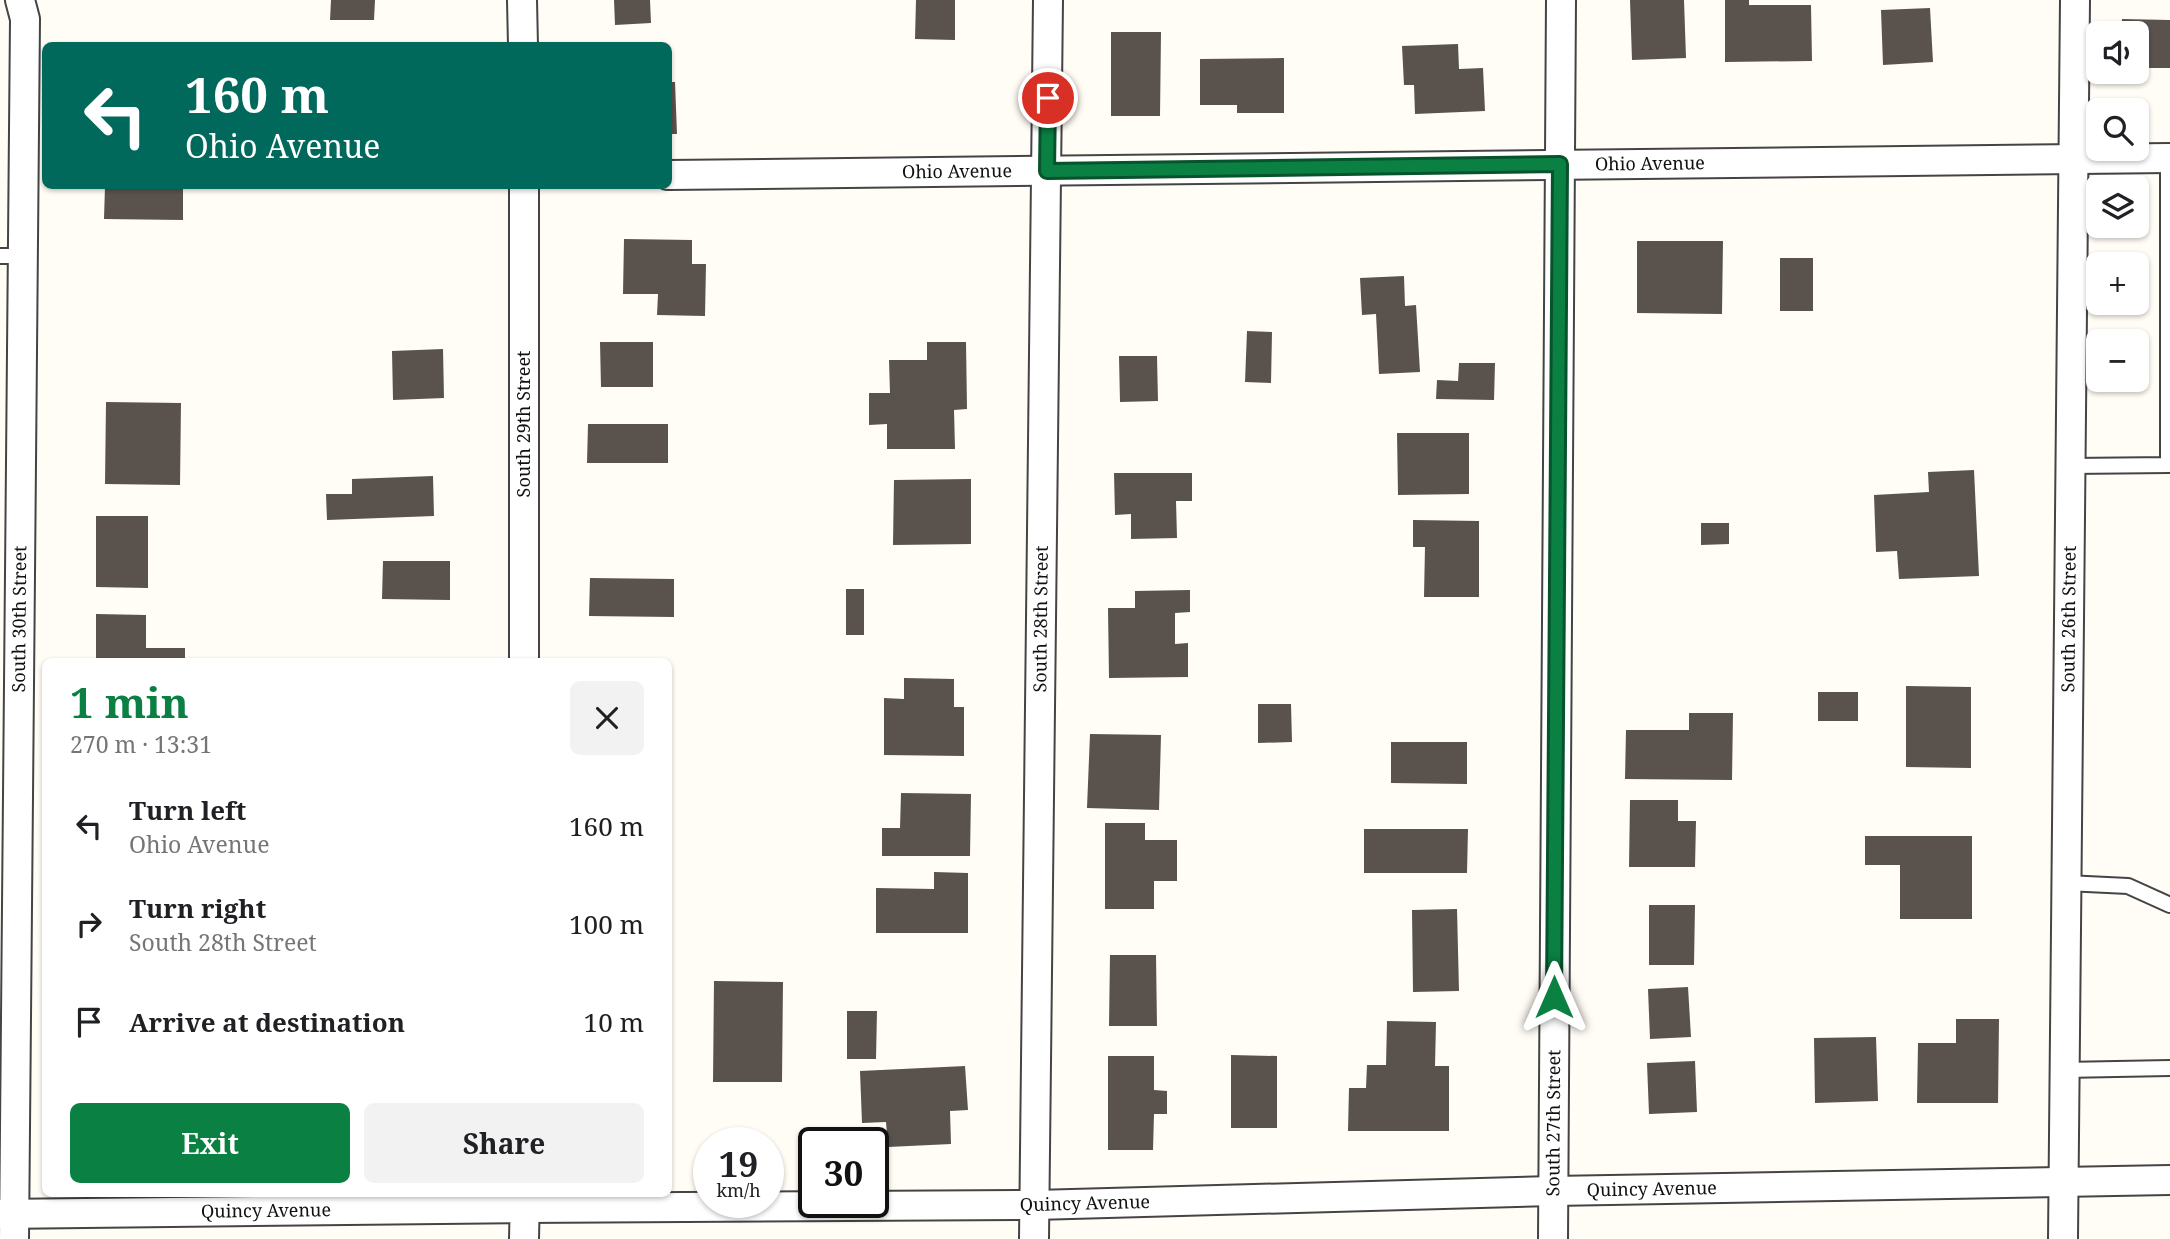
<!DOCTYPE html>
<html lang="en">
<head>
<meta charset="utf-8">
<style>
	:root { --surface:#fff; --page:#f2f2f2; --text:#202124; --muted:#757577; --accent:#0b8043 }
	body { margin:0; font-family:"Noto Serif",serif; background:var(--page); color:var(--text); height:100vh; display:flex; flex-direction:column; font-size:26px; white-space:nowrap }
	* { box-sizing:border-box; margin:0 }
	p { font-size:23px; color:var(--muted) }
	.icon { flex:none; width:38px; height:38px; fill:none; stroke:currentColor; stroke-width:2; stroke-linecap:round; stroke-linejoin:round }
	.map { position:relative; flex:1; overflow:hidden }
	.sheet { position:absolute; left:42px; top:658px; width:630px; height:539px; display:flex; flex-direction:column; background:var(--surface); border-radius:10px; box-shadow:0 2px 5px #0004 }
	.sheet>* { flex:none }
	.banner { position:absolute; left:42px; top:42px; width:630px; height:147px; border-radius:10px; box-shadow:0 2px 5px #0004; background:#00695c; color:#fff; overflow:hidden }
	.buttons { position:absolute; left:2086px; top:21px; display:grid; gap:14px }
	.buttons a { display:grid; place-items:center; width:63px; height:63px; border-radius:10px; background:var(--surface); box-shadow:0 2px 5px #0004; font-size:35px }
	.speed { position:absolute; left:693px; top:1127px; display:flex; gap:14px; font-size:35px; font-weight:700; text-align:center }
	.speed>* { display:grid; place-content:center; width:91px; height:91px; border-radius:50%; background:var(--surface); box-shadow:0 2px 5px #0004; line-height:1 }
	.speed small { font-size:18px; font-weight:400 }
	.speed .limit { border:4px solid #111; border-radius:10px; background:#fff; color:#111 }
	.pin { position:absolute; display:grid; place-items:center; width:60px; height:60px; color:#fff; margin:-30px; border:4px solid #fff; border-radius:50%; box-shadow:0 2px 7px #0007 }
	.me { position:absolute; width:77px; margin:-38px; rotate:0deg; stroke-linejoin:round; filter:drop-shadow(0 0 5px #0008) }
	.turn { display:flex; align-items:center; gap:24px; height:147px; padding:0 28px; font-size:32px }
	.turn .icon { width:91px; height:91px; stroke-width:2.5 }
	.turn b { display:block; font-size:49px; line-height:60px }
	.round { display:grid; place-items:center; flex:none; width:74px; height:74px; border-radius:10px; background:var(--page) }
	.head { display:flex; align-items:center; justify-content:space-between; height:119px; padding:0 28px }
	h1 { font-size:42px; font-weight:700; line-height:52px; color:var(--accent) }
	.cta { display:flex; gap:14px; margin-top:auto; padding:14px 28px }
	.cta a { flex:1; height:80px; border-radius:10px; background:var(--accent); color:#fff; font-size:28px; font-weight:700; line-height:80px; text-align:center }
	.cta a+a { background:var(--page); color:var(--text) }
	ul { padding:0; list-style:none }
	li { display:flex; align-items:center; gap:21px; height:98px; padding:0 28px }
	li div { flex:1 }
	li b { display:block; font-size:26px }
	li em { font-style:normal }
	.map>svg:first-child { display:block }
	.building { fill:#5a524d }
	.lines { fill:none; stroke-linecap:round; stroke-linejoin:round }
	.service-casing { stroke:#444; stroke-width:18 }
	.minor-casing { stroke:#444; stroke-width:32 }
	.service { stroke:#fff; stroke-width:14 }
	.minor { stroke:#fff; stroke-width:28 }
	.route-casing { stroke:#07532c; stroke-width:18 }
	.route { stroke:#0b8043; stroke-width:12 }
	.labels { text-anchor:middle; stroke-width:7; stroke-linejoin:round; paint-order:stroke }
	.street-label { font-size:18px; fill:#111; stroke:#fff }
</style>
</head>
<body>
<div class="map">
<svg width="2170" height="1239" viewBox="0 0 2170 1239">
	<rect width="100%" height="100%" fill="#fffdf5"/>
	<path class="building" d="M 331,0 L 375,0 L 374,20 L 330,20 Z
		M 614,0 L 650,0 L 651,23 L 615,25 Z
		M 916,0 L 955,0 L 955,40 L 915,39 Z
		M 1630,0 L 1684,0 L 1686,58 L 1632,60 Z
		M 1725,0 L 1749,0 L 1749,5 L 1811,5 L 1812,61 L 1725,62 Z
		M 1930,8 L 1933,62 L 1883,65 L 1881,10 Z
		M 2122,19 L 2170,20 L 2170,68 L 2137,68 L 2137,33 L 2121,33 Z
		M 1111,32 L 1161,32 L 1160,116 L 1111,116 Z
		M 1458,44 L 1459,69 L 1483,68 L 1485,111 L 1415,114 L 1414,85 L 1404,85 L 1402,46 Z
		M 1284,58 L 1284,113 L 1237,113 L 1237,105 L 1200,105 L 1200,59 Z
		M 668,82 L 675,82 L 677,134 L 668,134 Z
		M 105,186 L 183,188 L 183,220 L 104,219 Z
		M 624,239 L 692,240 L 692,264 L 706,264 L 705,316 L 657,315 L 658,294 L 623,294 Z
		M 1637,241 L 1723,241 L 1722,314 L 1637,313 Z
		M 1780,258 L 1813,258 L 1813,311 L 1780,311 Z
		M 1404,276 L 1405,306 L 1416,305 L 1420,372 L 1379,374 L 1376,314 L 1362,315 L 1360,278 Z
		M 1247,331 L 1272,332 L 1271,383 L 1245,382 Z
		M 600,342 L 653,342 L 653,387 L 601,387 Z
		M 927,342 L 966,342 L 967,409 L 954,410 L 955,449 L 887,449 L 887,424 L 869,425 L 869,393 L 890,393 L 889,360 L 927,360 Z
		M 443,349 L 444,398 L 393,400 L 392,351 Z
		M 1119,356 L 1157,356 L 1158,401 L 1120,402 Z
		M 1459,363 L 1495,363 L 1494,400 L 1436,399 L 1437,380 L 1458,381 Z
		M 106,402 L 181,403 L 180,485 L 105,484 Z
		M 588,424 L 668,424 L 668,463 L 587,463 Z
		M 1397,433 L 1469,433 L 1469,494 L 1398,495 Z
		M 1974,470 L 1979,576 L 1899,579 L 1897,551 L 1876,552 L 1874,495 L 1929,492 L 1928,472 Z
		M 1114,473 L 1192,473 L 1192,501 L 1176,501 L 1177,538 L 1131,539 L 1131,514 L 1115,515 Z
		M 433,476 L 434,516 L 327,520 L 326,494 L 352,494 L 352,479 Z
		M 971,479 L 971,544 L 893,545 L 894,480 Z
		M 96,516 L 148,516 L 148,588 L 96,587 Z
		M 1413,520 L 1479,521 L 1479,597 L 1424,597 L 1425,547 L 1413,547 Z
		M 1701,523 L 1729,523 L 1729,544 L 1701,545 Z
		M 383,561 L 450,561 L 450,600 L 382,599 Z
		M 590,578 L 674,579 L 674,617 L 589,616 Z
		M 846,589 L 864,589 L 864,635 L 846,635 Z
		M 1190,590 L 1190,612 L 1175,613 L 1175,644 L 1188,643 L 1188,677 L 1109,678 L 1108,608 L 1135,608 L 1135,591 Z
		M 96,614 L 146,615 L 146,648 L 185,648 L 185,662 L 96,662 Z
		M 904,678 L 954,679 L 954,707 L 964,707 L 964,756 L 884,755 L 884,698 L 904,699 Z
		M 1906,686 L 1971,687 L 1971,768 L 1906,767 Z
		M 1818,692 L 1858,692 L 1858,721 L 1818,721 Z
		M 1258,704 L 1291,704 L 1292,742 L 1258,743 Z
		M 1689,713 L 1733,713 L 1732,780 L 1625,779 L 1626,730 L 1689,730 Z
		M 1090,734 L 1161,735 L 1159,810 L 1087,808 Z
		M 1391,742 L 1467,742 L 1467,784 L 1391,783 Z
		M 901,793 L 971,794 L 970,856 L 882,856 L 882,828 L 900,828 Z
		M 1630,800 L 1678,800 L 1678,821 L 1696,821 L 1695,867 L 1629,867 Z
		M 1105,823 L 1145,823 L 1145,840 L 1177,840 L 1177,881 L 1154,881 L 1154,909 L 1105,909 Z
		M 1364,829 L 1468,829 L 1467,873 L 1364,873 Z
		M 1865,836 L 1972,836 L 1972,919 L 1900,919 L 1900,865 L 1865,865 Z
		M 934,872 L 968,873 L 968,933 L 876,933 L 876,888 L 934,889 Z
		M 1649,905 L 1695,905 L 1694,965 L 1649,965 Z
		M 1457,909 L 1459,991 L 1413,992 L 1412,910 Z
		M 1110,955 L 1156,955 L 1157,1026 L 1109,1026 Z
		M 714,981 L 783,982 L 782,1082 L 713,1082 Z
		M 1688,987 L 1691,1037 L 1650,1039 L 1648,989 Z
		M 847,1011 L 877,1011 L 876,1059 L 847,1059 Z
		M 1956,1019 L 1999,1019 L 1998,1103 L 1917,1103 L 1918,1043 L 1956,1043 Z
		M 1387,1021 L 1436,1022 L 1435,1066 L 1449,1066 L 1449,1131 L 1348,1131 L 1349,1088 L 1366,1088 L 1367,1065 L 1386,1065 Z
		M 1876,1037 L 1878,1101 L 1815,1103 L 1814,1038 Z
		M 1231,1055 L 1277,1056 L 1277,1128 L 1231,1128 Z
		M 1108,1056 L 1154,1056 L 1154,1090 L 1167,1091 L 1167,1114 L 1154,1114 L 1153,1150 L 1108,1150 Z
		M 1695,1061 L 1697,1112 L 1649,1114 L 1647,1063 Z
		M 965,1066 L 968,1110 L 950,1111 L 951,1144 L 888,1147 L 886,1122 L 862,1123 L 860,1071 Z"/>
	<g class="lines">
		<g class="service-casing">
			<path id="service" d="M 2168,158 L 2168,465
				M 0,256 L 23,256
				M 2070,466 L 2170,465
				M 2066,883 L 2128,886 L 2170,905
				M 2063,1070 L 2170,1068"/>
		</g>
		<g class="minor-casing">
			<g id="minor">
				<path d="M 522,0 L 523,46"/>
				<path id="s1" d="M 668,175 L 2170,158"/>
				<path d="M 524,186 L 524,662"/>
				<path id="s2" d="M 0,1214 L 525,1208 L 1035,1205 L 1553,1191 L 2170,1180"/>
				<path id="s3" d="M 14,1239 L 25,19 L 20,0"/>
				<path d="M 524,1239 L 525,1194"/>
				<path id="s4" d="M 1034,1239 L 1048,0"/>
				<path id="s5" d="M 1553,1239 L 1561,0"/>
				<path id="s6" d="M 2063,1239 L 2075,0"/>
			</g>
		</g>
		<use href="#service" class="service"/>
		<use href="#minor" class="minor"/>
	</g>
	<g class="lines">
		<g class="route-casing">
			<path id="route" d="M 1048,98 L 1047,171 L 1560,164 L 1554,997"/>
		</g>
		<use href="#route" class="route"/>
	</g>
	<g class="labels">
		<g class="street-label">
			<text dy="6" stroke="none"><textPath href="#s1" startOffset="982">Ohio Avenue</textPath></text>
			<text dy="6" stroke="none"><textPath href="#s1" startOffset="289">Ohio Avenue</textPath></text>
			<text transform="translate(524 424) rotate(-90)" y="6">South 29th Street</text>
			<text dy="6" stroke="none"><textPath href="#s3" startOffset="620">South 30th Street</textPath></text>
			<text dy="6" stroke="none"><textPath href="#s4" startOffset="620">South 28th Street</textPath></text>
			<text dy="6" stroke="none"><textPath href="#s6" startOffset="620">South 26th Street</textPath></text>
			<text dy="6" stroke="none"><textPath href="#s5" startOffset="116">South 27th Street</textPath></text>
			<text dy="6" stroke="none"><textPath href="#s2" startOffset="1652">Quincy Avenue</textPath></text>
			<text dy="6" stroke="none"><textPath href="#s2" startOffset="1085">Quincy Avenue</textPath></text>
			<text dy="6" stroke="none"><textPath href="#s2" startOffset="266">Quincy Avenue</textPath></text>
		</g>
	</g>
</svg>
<div class="buttons">
<a><svg class="icon" aria-label="sound" viewBox="0 0 24 24"><path d="M4 9h4l5-4v14l-5-4H4zM17 9q2 3 0 6"/></svg></a>
<a><svg class="icon" aria-label="search" viewBox="0 0 24 24"><circle cx="10" cy="10" r="6"/><path d="M15 15l6 6"/></svg></a>
<a><svg class="icon" aria-label="layers" viewBox="0 0 24 24"><path d="M12 4l9 5-9 5-9-5zM3 14l9 5 9-5"/></svg></a>
<a>+</a>
<a>−</a>
</div>
<div class="speed"><div>19<small>km/h</small></div><div class="limit">30</div></div>
<div class="pin" style="left:1048px;top:98px;background:#d93025"><svg class="icon" aria-label="arrive" viewBox="0 0 24 24"><path d="M6 21V4h12l-3 4 3 4H6"/></svg></div>
<svg class="me" style="left:1554px;top:997px" viewBox="-20 -20 40 40"><path d="M0-17L14 15 0 8-14 15z" fill="#0b8043" stroke="#fff" stroke-width="4"/></svg>
<div class="banner">
<div class="turn"><svg class="icon" aria-label="left" viewBox="0 0 24 24"><path d="M17 20v-9H6M10 6l-5 5 5 5"/></svg><div><b>160 m</b>Ohio Avenue</div></div>
</div>
<section class="sheet">
<div class="head"><div><h1>1 min</h1><p>270 m · 13:31</p></div><a class="round"><svg class="icon" aria-label="close" viewBox="0 0 24 24"><path d="M6 6l12 12M18 6L6 18"/></svg></a></div>
<ul>
<li><svg class="icon" aria-label="left" viewBox="0 0 24 24"><path d="M17 20v-9H6M10 6l-5 5 5 5"/></svg><div><b>Turn left</b><p>Ohio Avenue</p></div><em>160 m</em></li>
<li><svg class="icon" aria-label="right" viewBox="0 0 24 24"><path d="M7 20v-9h11M14 6l5 5-5 5"/></svg><div><b>Turn right</b><p>South 28th Street</p></div><em>100 m</em></li>
<li><svg class="icon" aria-label="arrive" viewBox="0 0 24 24"><path d="M6 21V4h12l-3 4 3 4H6"/></svg><div><b>Arrive at destination</b></div><em>10 m</em></li>
</ul>
<div class="cta"><a>Exit</a><a>Share</a></div>
</section>
</div>
</body>
</html>
